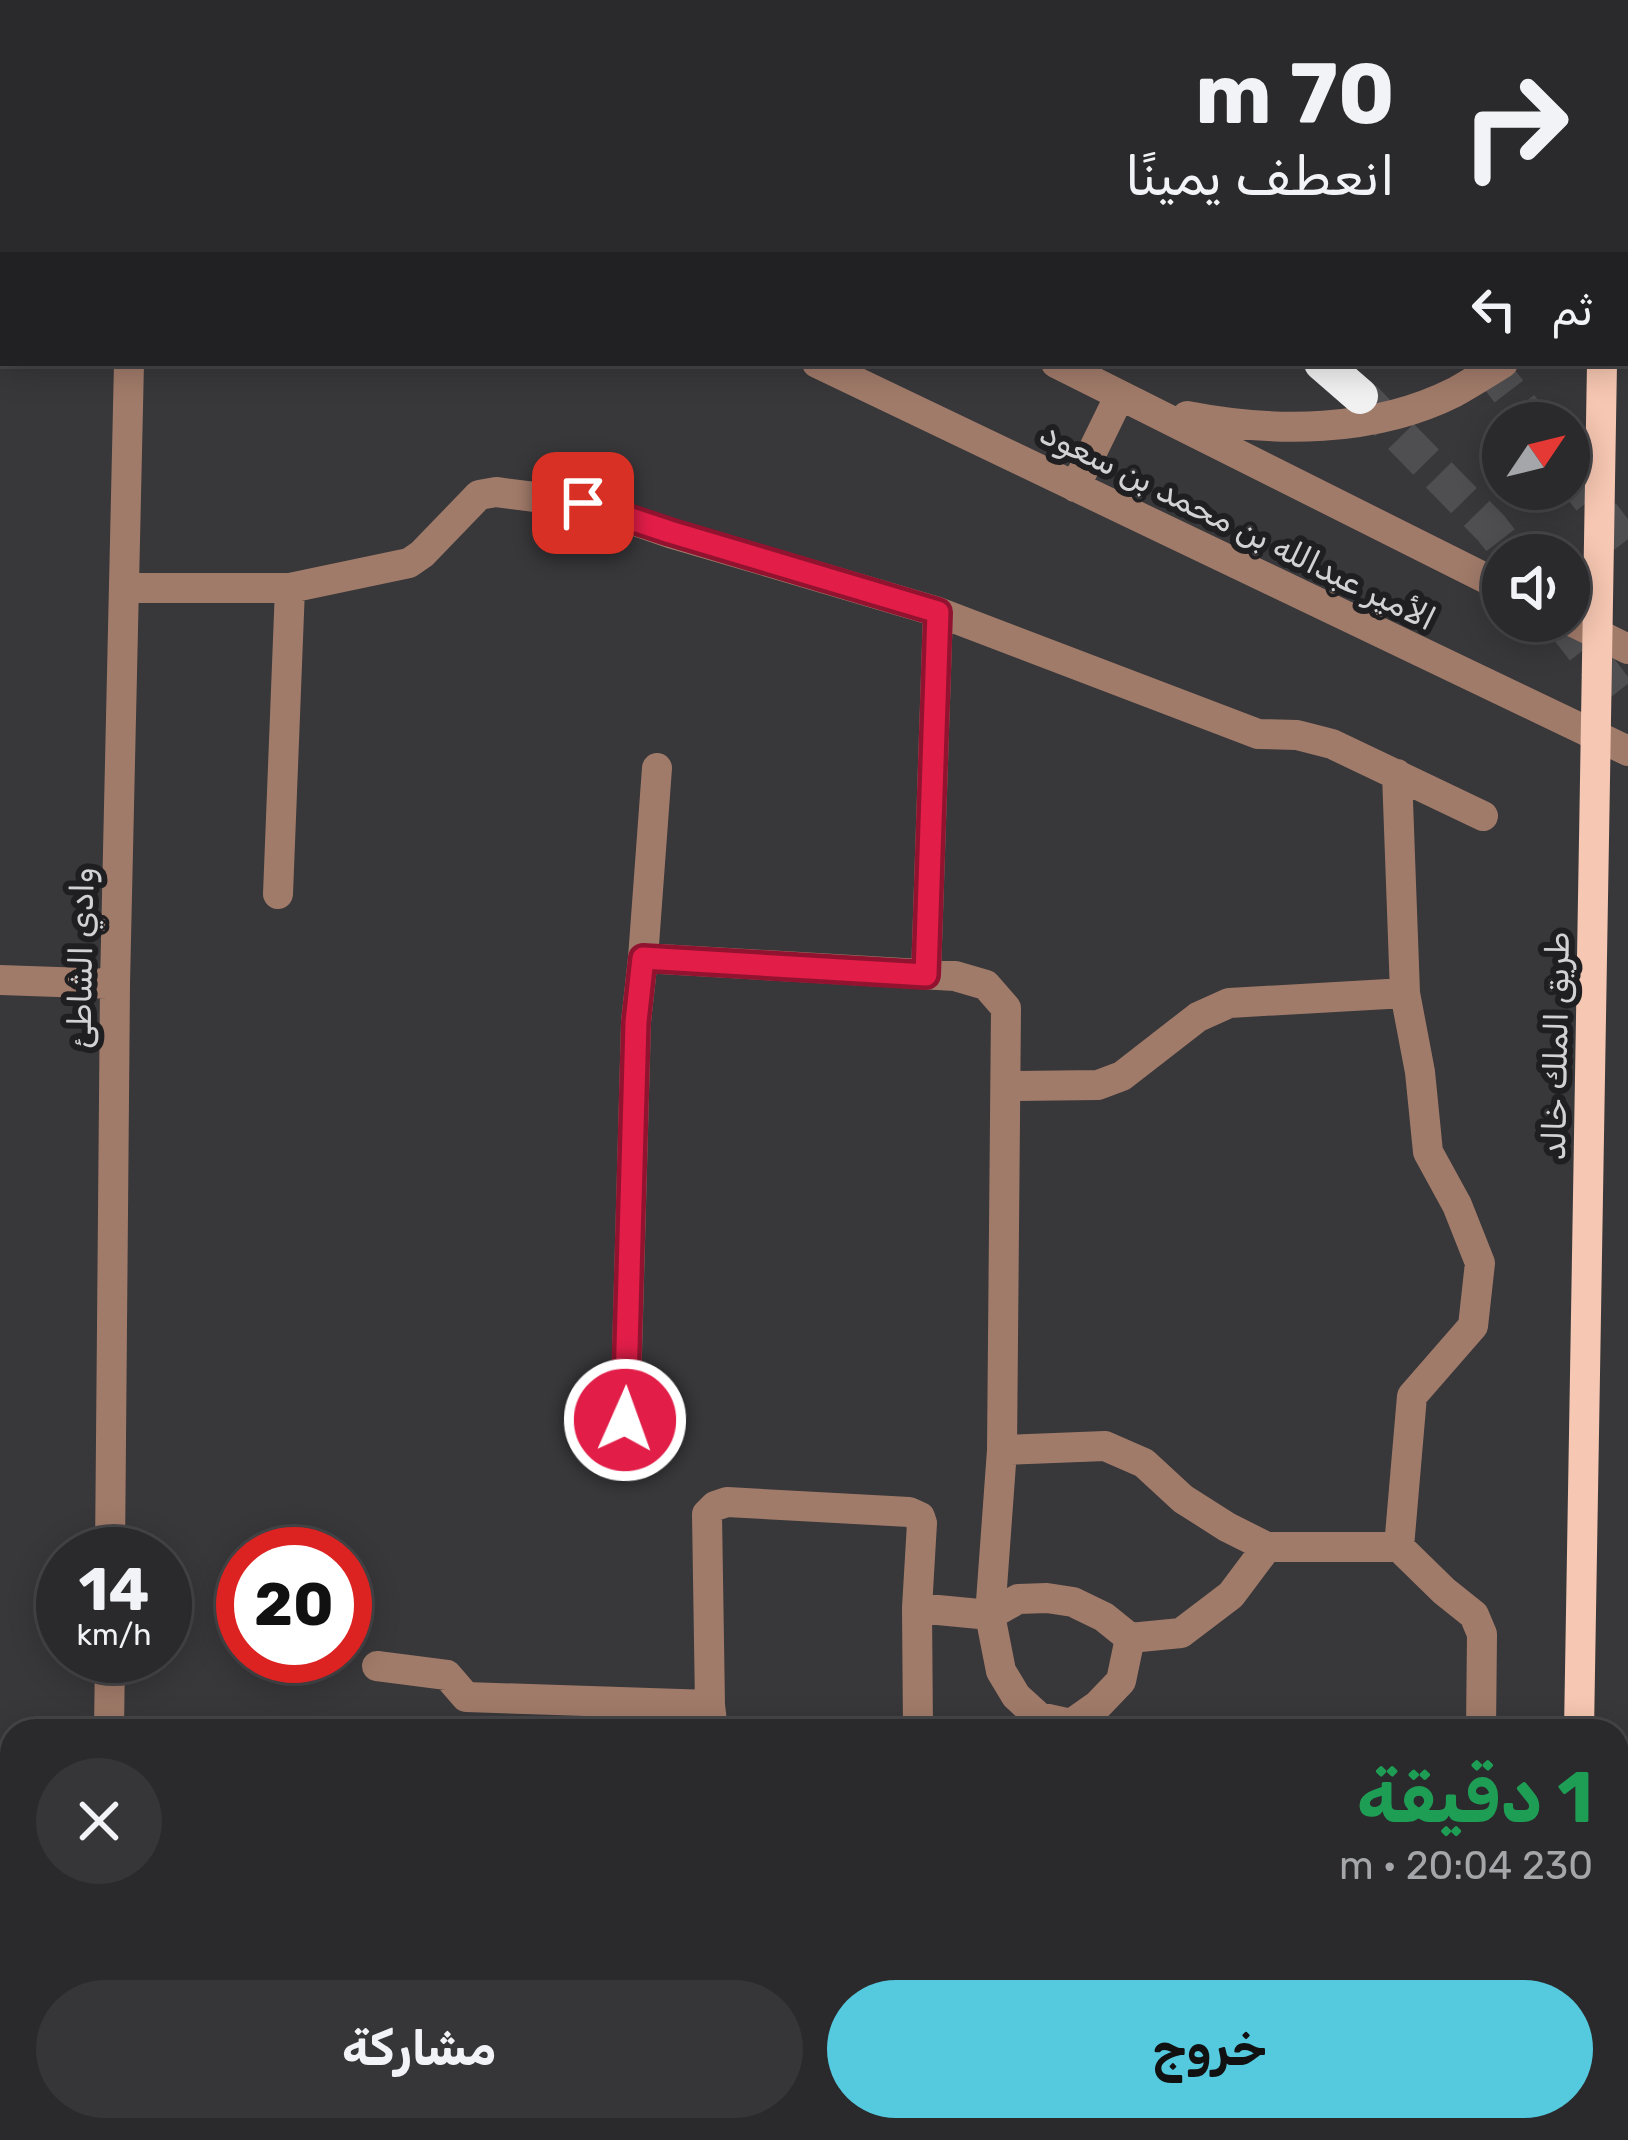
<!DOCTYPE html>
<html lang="ar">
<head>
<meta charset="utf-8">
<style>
	:root { --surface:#2a292c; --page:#363538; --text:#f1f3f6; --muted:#a5a6a9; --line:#464548; --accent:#55cadf }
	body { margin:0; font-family:Rubik,"Noto Sans Arabic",sans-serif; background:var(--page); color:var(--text); direction:rtl; height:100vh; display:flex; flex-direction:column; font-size:45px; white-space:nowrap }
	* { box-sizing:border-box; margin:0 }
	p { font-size:39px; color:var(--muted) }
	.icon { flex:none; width:66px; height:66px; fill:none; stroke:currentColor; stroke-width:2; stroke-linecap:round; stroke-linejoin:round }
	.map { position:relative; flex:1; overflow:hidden; direction:ltr }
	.sheet { position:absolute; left:0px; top:1719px; width:1629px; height:423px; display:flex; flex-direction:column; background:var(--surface); border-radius:36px 36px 0 0; box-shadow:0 6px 30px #0003,0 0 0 3px var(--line); direction:rtl }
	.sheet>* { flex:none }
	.top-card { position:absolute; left:0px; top:0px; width:1629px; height:366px; box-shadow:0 6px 30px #0003,0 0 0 3px var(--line); direction:rtl; background:#2a292c; color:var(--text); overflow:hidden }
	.needle { width:78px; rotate:55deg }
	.tools { position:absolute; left:1482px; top:402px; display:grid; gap:24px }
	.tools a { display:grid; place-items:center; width:108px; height:108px; border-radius:50%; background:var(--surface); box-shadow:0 6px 30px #0003,0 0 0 3px var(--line); font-size:60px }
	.speed { position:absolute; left:36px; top:1527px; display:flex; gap:24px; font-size:60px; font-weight:700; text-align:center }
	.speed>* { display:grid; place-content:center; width:156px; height:156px; border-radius:50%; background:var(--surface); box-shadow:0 6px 30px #0003,0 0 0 3px var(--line); line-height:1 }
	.speed small { font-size:30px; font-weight:400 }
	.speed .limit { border:18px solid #d22; background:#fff; color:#111 }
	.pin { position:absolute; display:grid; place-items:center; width:102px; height:102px; color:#fff; margin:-51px; border-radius:24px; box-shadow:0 6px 18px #0006 }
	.me { position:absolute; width:132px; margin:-66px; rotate:2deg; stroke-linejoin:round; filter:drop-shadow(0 0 9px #0008) }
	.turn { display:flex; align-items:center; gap:42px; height:252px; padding:0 36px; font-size:54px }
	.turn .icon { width:156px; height:156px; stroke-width:2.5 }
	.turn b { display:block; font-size:84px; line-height:102px }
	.then { display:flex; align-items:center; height:114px; padding:0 36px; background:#0003; gap:24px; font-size:45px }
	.round { display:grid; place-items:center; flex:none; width:126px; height:126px; border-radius:63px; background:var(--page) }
	.overview { display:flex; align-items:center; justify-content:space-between; height:204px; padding:0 36px }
	h1 { font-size:72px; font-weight:700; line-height:90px; color:#1e9e55 }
	.cta { display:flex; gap:24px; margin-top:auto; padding:24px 36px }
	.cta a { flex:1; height:138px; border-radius:72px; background:var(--accent); color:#111; font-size:48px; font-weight:700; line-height:138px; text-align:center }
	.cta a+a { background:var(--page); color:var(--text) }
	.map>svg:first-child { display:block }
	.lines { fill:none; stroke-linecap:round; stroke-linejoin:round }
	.highway-tunnel { stroke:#4f4e51; stroke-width:36; stroke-dasharray:36 18; stroke-linecap:butt }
	.minor { stroke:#a17b6a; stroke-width:30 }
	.major { stroke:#f6c7b2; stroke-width:30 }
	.highway { stroke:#f1f1f1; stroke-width:36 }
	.route-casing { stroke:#92132f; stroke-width:30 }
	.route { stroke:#e11d48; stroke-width:21 }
	.labels { text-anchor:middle; stroke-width:12; stroke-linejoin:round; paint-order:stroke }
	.street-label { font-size:33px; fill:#d2d2d4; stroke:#1f1e20 }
</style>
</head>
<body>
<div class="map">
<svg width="1628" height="2140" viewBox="0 0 1628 2140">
	<rect width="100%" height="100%" fill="#38373a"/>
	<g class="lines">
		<path class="highway-tunnel" d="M 1487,363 L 1533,423
			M 1363,398 L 1491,528 L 1512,555
			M 1569,471 L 1628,549
			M 1562,621 L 1628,706"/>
		<path class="minor" d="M 68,0 L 74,3
			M 335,0 L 341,3
			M 779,0 L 783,3
			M 1154,0 L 1157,3
			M 143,3 L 143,0
			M 817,363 L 1628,751
			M 1056,363 L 1503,587
			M 1187,416 C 1274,433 1374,433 1455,392 C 1471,383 1487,373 1503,363
			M 1075,487 L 1120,395
			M 124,588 L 290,588 L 409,563 L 422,554 L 479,495 L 496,492 L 583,503 L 670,533 L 938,612 L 1258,734 L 1297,735 L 1332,744 L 1483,816
			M 1569,620 L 1628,649
			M 657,768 L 643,958 L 955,976 L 986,985 L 1006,1008 L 1002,1450 L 990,1615 L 1001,1671 L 1016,1696 L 1039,1717 L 1071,1724 L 1098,1705 L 1121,1681 L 1130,1638
			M 1397,774 L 1405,993 L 1420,1072 L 1428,1152 L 1457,1205 L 1480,1263 L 1473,1326 L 1412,1396 L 1399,1547
			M 278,894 L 290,588
			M 926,975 L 938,612
			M 0,980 L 115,984
			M 1006,1086 L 1098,1085 L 1122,1076 L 1198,1017 L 1229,1003 L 1405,993
			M 1002,1450 L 1105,1446 L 1144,1463 L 1183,1499 L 1227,1527 L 1267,1547 L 1399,1547 L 1444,1591 L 1474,1615 L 1482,1634 L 1481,1731
			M 624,1464 L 636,1022 L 643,958
			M 110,1554 L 115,984 L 129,363
			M 917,1608 L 990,1615 L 1018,1599 L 1047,1598 L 1073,1602 L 1104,1617 L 1130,1638 L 1181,1633 L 1231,1595 L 1267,1547
			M 377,1666 L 447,1675 L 466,1697 L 710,1705
			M 109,1731 L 110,1656
			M 713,1731 L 710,1705 L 707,1514 L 715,1506 L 727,1502 L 909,1512 L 920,1517 L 922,1523 L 917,1608 L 918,1731
			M 0,2025 L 12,2026
			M 0,2104 L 12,2121
			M 668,2130 L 668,2140"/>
		<path class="major" d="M 1608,3 L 1608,0
			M 1579,1731 L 1602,363
			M 1573,2140 L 1573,2130"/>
		<path class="highway" d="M 910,0 L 914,3
			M 1079,0 L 1082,3
			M 1322,363 L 1360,396"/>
	</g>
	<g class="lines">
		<g class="route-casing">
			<path id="route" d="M 583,503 L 670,532 L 938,612 L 926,975 L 643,958 L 636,1022 L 625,1420"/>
		</g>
		<use href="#route" class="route"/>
	</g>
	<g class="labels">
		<g class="street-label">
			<text transform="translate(1238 525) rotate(26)" y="12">الأمير عبدالله بن محمد بن سعود</text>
			<text transform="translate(80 958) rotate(-89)" y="12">وادي الشاطئ</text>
			<text transform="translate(1555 1046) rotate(-89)" y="12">طريق الملك خالد</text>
		</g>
	</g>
</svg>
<div class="tools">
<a><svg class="needle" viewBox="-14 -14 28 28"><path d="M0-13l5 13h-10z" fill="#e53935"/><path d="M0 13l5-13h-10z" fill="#a5a6a9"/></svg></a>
<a><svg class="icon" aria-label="sound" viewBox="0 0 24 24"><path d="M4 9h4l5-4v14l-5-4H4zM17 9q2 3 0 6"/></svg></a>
</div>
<div class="speed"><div>14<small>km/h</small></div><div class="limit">20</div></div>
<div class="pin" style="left:583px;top:503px;background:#d93025"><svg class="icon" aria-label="arrive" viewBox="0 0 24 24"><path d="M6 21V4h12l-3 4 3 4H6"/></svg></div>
<svg class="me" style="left:625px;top:1420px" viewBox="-20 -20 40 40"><circle r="17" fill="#e11d48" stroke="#fff" stroke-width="3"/><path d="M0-11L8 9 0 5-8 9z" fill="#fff"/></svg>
<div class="top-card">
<div class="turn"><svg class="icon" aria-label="right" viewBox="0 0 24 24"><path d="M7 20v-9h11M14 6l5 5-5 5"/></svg><div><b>70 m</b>انعطف يمينًا</div></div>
<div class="then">ثم<svg class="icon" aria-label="left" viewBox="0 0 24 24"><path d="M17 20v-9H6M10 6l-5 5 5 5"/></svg></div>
</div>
<section class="sheet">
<div class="overview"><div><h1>1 دقيقة</h1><p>230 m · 20:04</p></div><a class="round"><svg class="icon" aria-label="close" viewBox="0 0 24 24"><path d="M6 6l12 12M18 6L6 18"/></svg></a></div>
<div class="cta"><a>خروج</a><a>مشاركة</a></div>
</section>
</div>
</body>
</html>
